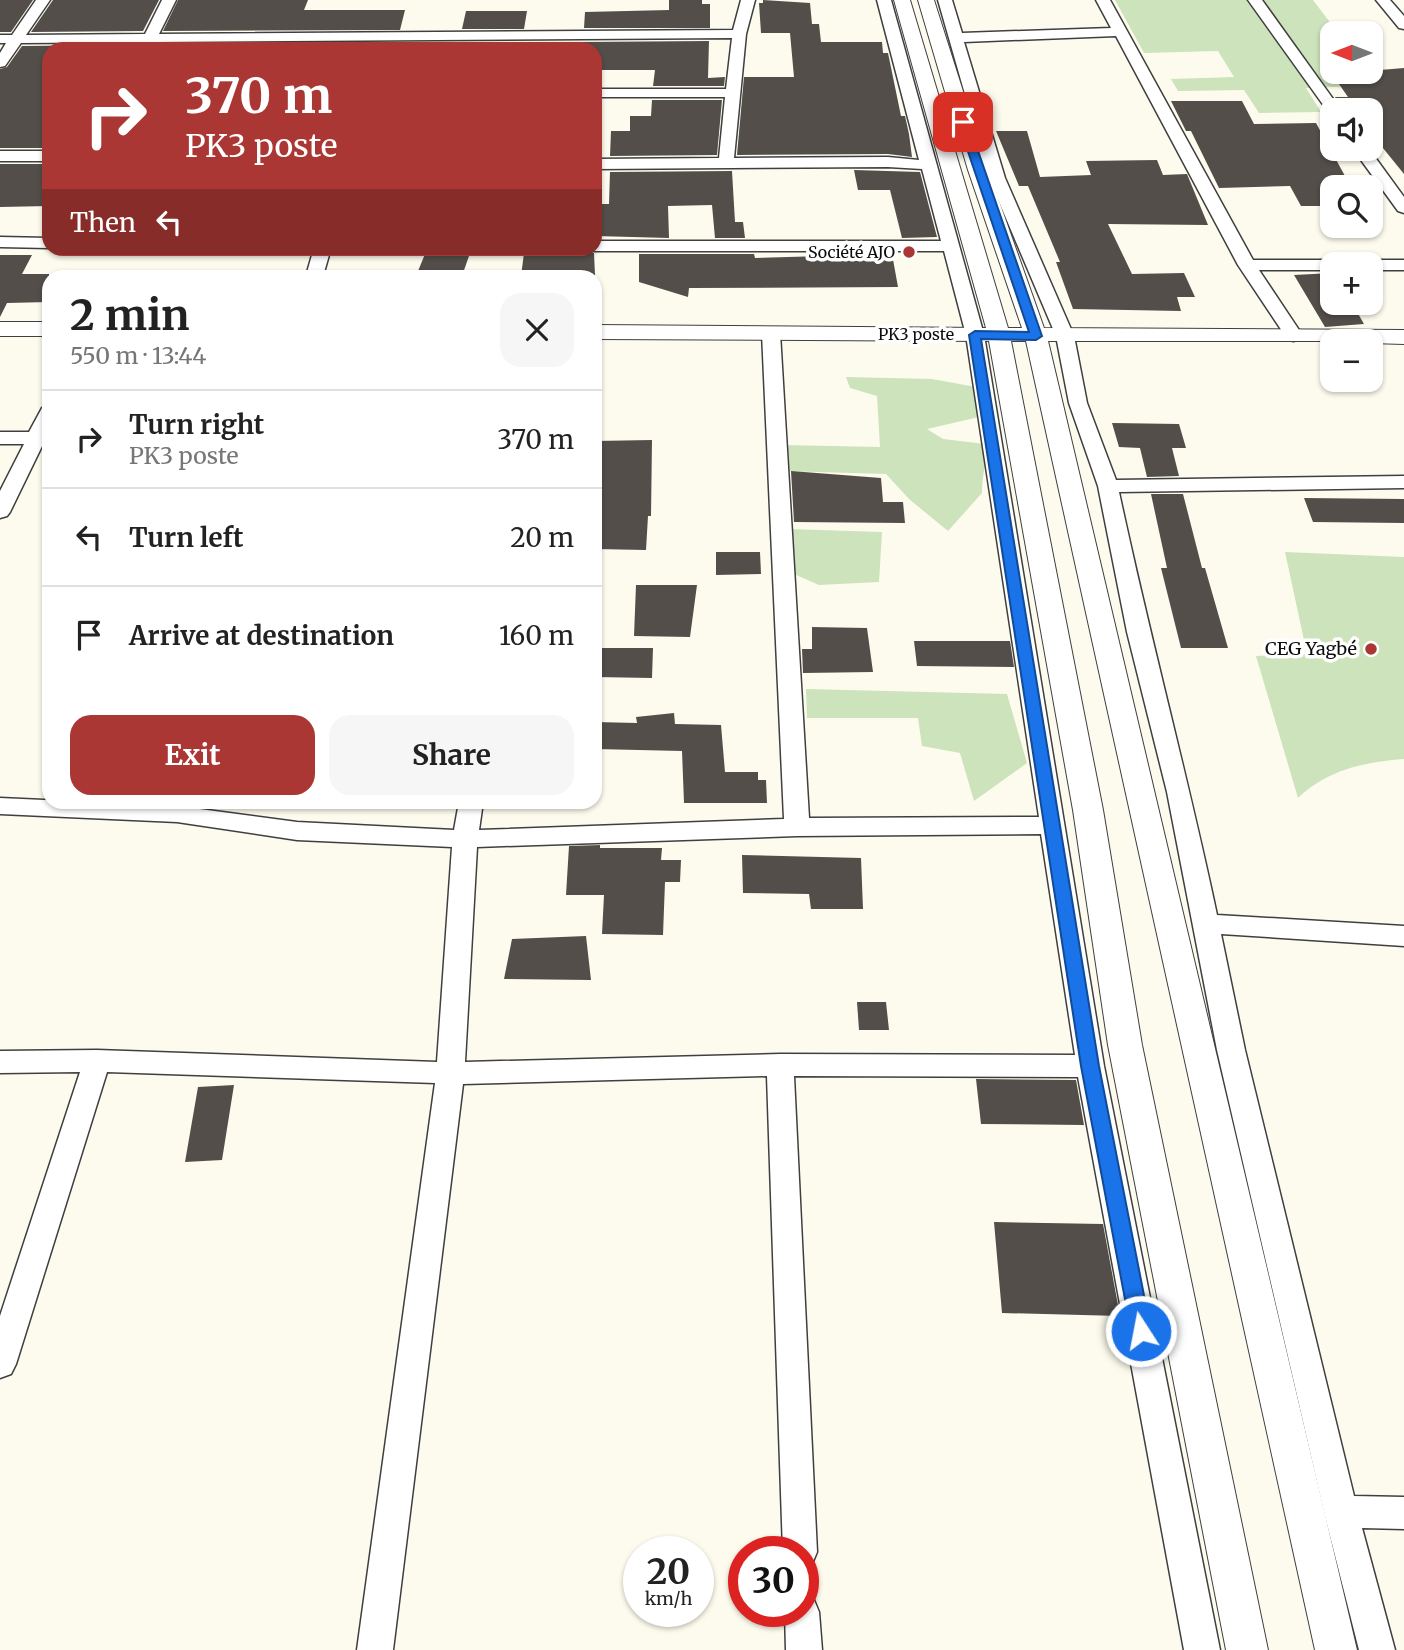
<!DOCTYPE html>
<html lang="en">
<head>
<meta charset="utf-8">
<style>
	:root { --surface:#fff; --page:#f6f6f6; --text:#222; --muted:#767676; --line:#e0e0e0; --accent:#ab3735 }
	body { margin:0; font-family:Merriweather,serif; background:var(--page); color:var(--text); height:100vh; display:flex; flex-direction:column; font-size:26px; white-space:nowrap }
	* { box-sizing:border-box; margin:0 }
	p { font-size:23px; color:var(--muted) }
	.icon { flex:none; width:38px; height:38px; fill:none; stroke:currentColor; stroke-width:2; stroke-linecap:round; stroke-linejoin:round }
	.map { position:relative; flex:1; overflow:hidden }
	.side { position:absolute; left:42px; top:270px; width:560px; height:539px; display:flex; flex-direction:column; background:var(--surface); border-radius:21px; box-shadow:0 2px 5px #0004 }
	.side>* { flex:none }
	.hud { position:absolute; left:42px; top:42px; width:560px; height:214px; border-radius:21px; box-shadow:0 2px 5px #0004; background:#ab3735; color:#fff; overflow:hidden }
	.needle { width:46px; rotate:270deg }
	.fabs { position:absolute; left:1320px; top:21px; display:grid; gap:14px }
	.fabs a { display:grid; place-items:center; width:63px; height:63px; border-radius:14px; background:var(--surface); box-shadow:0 2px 5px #0004; font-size:35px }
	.speed { position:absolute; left:623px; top:1536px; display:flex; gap:14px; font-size:35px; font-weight:700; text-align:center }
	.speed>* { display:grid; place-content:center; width:91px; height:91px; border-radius:50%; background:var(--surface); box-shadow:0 2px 5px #0004; line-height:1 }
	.speed small { font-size:18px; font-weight:400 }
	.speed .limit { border:10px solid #d22; background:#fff; color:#111 }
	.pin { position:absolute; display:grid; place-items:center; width:60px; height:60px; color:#fff; margin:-30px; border-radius:14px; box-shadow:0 4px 10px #0006 }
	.me { position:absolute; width:77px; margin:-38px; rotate:349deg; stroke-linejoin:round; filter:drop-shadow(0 0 5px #0008) }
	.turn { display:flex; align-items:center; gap:24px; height:147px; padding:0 28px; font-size:32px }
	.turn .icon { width:91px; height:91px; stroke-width:2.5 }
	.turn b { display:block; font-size:49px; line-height:60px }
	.then { display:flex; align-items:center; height:66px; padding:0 28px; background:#0003; gap:14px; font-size:26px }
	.round { display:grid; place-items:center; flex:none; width:74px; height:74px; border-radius:21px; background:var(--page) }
	.overview { display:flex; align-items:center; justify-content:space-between; height:119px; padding:0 28px }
	h1 { font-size:42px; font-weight:700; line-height:52px }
	.primary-button { display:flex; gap:14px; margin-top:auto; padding:14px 28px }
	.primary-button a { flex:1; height:80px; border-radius:21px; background:var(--accent); color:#fff; font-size:28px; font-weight:700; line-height:80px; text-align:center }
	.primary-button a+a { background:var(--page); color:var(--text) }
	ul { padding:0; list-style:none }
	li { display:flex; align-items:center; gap:21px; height:98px; padding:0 28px; border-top:2px solid var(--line) }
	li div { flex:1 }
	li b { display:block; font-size:26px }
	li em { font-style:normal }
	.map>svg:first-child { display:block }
	.green { fill:#cde3bb }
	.building { fill:#534e4a }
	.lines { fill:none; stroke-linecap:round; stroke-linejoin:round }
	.minor-casing { stroke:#3f3f3f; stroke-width:3 }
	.tertiary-casing { stroke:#3f3f3f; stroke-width:2 }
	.minor { fill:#fff; fill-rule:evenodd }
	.tertiary { fill:#fff; fill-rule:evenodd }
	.route { fill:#1a73e8; stroke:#114b97; stroke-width:2 }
	.poi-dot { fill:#ab3735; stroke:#fff; stroke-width:2.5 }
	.labels { text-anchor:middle; stroke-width:7; stroke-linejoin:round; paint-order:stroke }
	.far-poi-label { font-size:16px; fill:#0c0c0c; stroke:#fff; text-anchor:end }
	.far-street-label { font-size:16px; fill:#0c0c0c; stroke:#fff }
	.poi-label { font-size:18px; fill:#0c0c0c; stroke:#fff; text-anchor:end }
</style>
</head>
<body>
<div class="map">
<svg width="1404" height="1650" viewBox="0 0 1404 1650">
	<rect width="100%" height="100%" fill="#fdfbed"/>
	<path class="green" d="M 1115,0 L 1313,0 L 1338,33 L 1332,33 L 1332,72 L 1366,72 L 1360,86 L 1306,88 L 1321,112 L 1259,113 L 1244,90 L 1178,91 L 1171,79 L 1234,77 L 1218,51 L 1144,53 Z
		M 846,377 L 932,379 L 976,387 L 979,417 L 927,429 L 943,439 L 985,444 C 987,464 982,473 982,493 L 948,531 L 909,499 L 886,474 L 783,471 L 783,445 L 880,447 L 877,396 L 850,388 Z
		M 789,529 L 882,532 L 879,582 L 819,585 L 787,571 Z
		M 1285,552 L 1404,557 L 1404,759 C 1364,762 1327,770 1298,798 L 1256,656 L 1307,654 Z
		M 806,689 L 1007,694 L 1027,763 L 974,801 L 960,753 L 922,746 L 918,718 L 807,718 Z"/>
	<path class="building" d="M 0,0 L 33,0 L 11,32 L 0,32 Z
		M 53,0 L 159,0 L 143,31 L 31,32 Z
		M 178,0 L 308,0 L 304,10 L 405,10 L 400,30 L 163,31 Z
		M 669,0 L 702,0 L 702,4 L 710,4 L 710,28 L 584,28 L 585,12 L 669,10 Z
		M 763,0 L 810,3 L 812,24 L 819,24 L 821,42 L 882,42 L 883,53 L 888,53 L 901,116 L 905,116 L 909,134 L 912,157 L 888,154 L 737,155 L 744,77 L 794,77 L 790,33 L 761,33 L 759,3 L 763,3 Z
		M 466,11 L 527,11 L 524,29 L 462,29 Z
		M 709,41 L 708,78 L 725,77 L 724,86 L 653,86 L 655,70 L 595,70 L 595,49 L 581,49 L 582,42 Z
		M 522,42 L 521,49 L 458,49 L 459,43 Z
		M 396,43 L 394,49 L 307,49 L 308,44 Z
		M 219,44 L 217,49 L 49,49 L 49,148 L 0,148 L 0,69 L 7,67 L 22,46 Z
		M 1404,68 L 1404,174 L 1370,132 L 1370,110 L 1344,110 L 1335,97 L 1348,97 L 1332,74 Z
		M 652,100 L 722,100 L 717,155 L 610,156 L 611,131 L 630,131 L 630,116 L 651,116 Z
		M 1171,101 L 1242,101 L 1254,124 L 1316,123 L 1351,187 L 1332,187 L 1332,206 L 1301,206 L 1290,186 L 1219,188 L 1191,131 L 1186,131 Z
		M 996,131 L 1027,131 L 1040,177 L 1091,175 L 1086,161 L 1157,160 L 1163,175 L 1187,174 L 1208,225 L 1108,224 L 1132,274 L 1184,273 L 1195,297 L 1177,297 L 1181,311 L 1073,309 L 1056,262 L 1060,262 L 1028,186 L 1019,186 Z
		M 0,164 L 49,164 L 49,206 L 0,207 Z
		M 854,170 L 920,172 L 937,237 L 902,238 L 890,190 L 858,190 Z
		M 732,171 L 735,222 L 743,222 L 745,238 L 715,238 L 712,205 L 668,206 L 669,238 L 595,236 L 595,204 L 609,204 L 610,172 Z
		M 585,248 L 594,253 L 595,275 L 521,276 L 524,253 L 569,252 L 569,249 Z
		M 425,254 L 469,256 L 462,276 L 416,276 Z
		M 639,254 L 754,254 L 755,258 L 823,256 L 823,254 L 892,254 L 898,287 L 689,288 L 688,297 L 639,282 Z
		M 0,255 L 32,255 L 22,274 L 49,274 L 49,302 L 7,303 L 0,317 Z
		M 1332,273 L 1332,303 L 1352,303 L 1364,324 L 1325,327 L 1294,275 Z
		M 1112,423 L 1179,424 L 1186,448 L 1172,448 L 1179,476 L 1147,477 L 1140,448 L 1119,447 Z
		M 652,440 L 651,516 L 648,516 L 646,550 L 595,549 L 595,441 Z
		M 791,471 L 881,478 L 883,502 L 903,502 L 905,523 L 794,522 Z
		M 1151,494 L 1183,494 L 1202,568 L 1205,568 L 1228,648 L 1181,648 L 1161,568 L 1167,568 Z
		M 1304,498 L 1404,499 L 1404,523 L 1313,522 Z
		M 716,552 L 760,552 L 761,574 L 716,575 Z
		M 636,585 L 697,585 L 690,637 L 634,636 Z
		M 812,627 L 867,628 L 873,672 L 803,673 L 802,649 L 812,649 Z
		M 914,641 L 1010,641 L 1014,667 L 917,666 Z
		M 595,648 L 653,648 L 652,678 L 595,677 Z
		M 674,713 L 675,724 L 721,725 L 725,772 L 758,772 L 758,780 L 766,780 L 767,803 L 684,803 L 682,751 L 595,749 L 595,722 L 637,723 L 636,717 Z
		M 600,845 L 600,848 L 662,848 L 661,860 L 681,860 L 680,882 L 665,882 L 663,935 L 602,934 L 604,895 L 566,895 L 569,846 Z
		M 742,855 L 861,858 L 863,909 L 811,909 L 809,894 L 743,893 Z
		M 586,936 L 591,980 L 504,979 L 512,939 Z
		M 857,1002 L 886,1002 L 889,1030 L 859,1030 Z
		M 976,1079 L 1076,1080 L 1084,1125 L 981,1124 Z
		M 234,1085 L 222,1160 L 185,1162 L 198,1087 Z
		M 994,1222 L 1103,1224 L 1120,1316 L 1002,1313 Z"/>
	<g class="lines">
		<g class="minor-casing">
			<path id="minor" d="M 36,0 L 50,0 L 26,35 L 145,34 L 162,0 L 176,0 L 159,34 L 733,30 L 741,0 L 755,0 L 746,34 L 734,158 L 888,157 L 919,160 L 877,0 L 891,0 L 984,335 L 1104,1066 L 1220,1650 L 1184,1650 L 1078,1077 L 794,1076 L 817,1552 L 812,1564 L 803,1567 L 803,1552 L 783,1552 L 767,1076 L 463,1084 L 393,1650 L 357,1650 L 435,1083 L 107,1072 L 16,1364 L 11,1374 L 0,1378 L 0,1316 L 80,1072 L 0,1073 L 0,1051 L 97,1050 L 437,1062 L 452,847 L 297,840 L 177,822 L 0,814 L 0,798 L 177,806 L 297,822 L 454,830 L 459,802 L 483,802 L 479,830 L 784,819 L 762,333 L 765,329 L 777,329 L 780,333 L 809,818 L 1039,817 L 966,335 L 944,251 L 595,251 L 588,248 L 595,248 L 595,241 L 941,241 L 922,169 L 888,167 L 595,169 L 595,159 L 719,158 L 725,97 L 595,97 L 595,89 L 726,89 L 732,38 L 21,43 L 5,66 L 0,67 L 0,53 L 6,43 L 0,43 L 0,35 L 12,35 ZM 1041,834 L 1075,1055 L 780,1054 L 465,1062 L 477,847 L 797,836 Z
				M 938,0 L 952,0 L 962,33 L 1111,28 L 1096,0 L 1110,0 L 1253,260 L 1332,260 L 1340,264 L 1332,264 L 1332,270 L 1259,270 L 1303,336 L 1294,341 L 1288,340 L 1238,265 L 1116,36 L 964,42 L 1005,178 L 1074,336 L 1087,403 L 1116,480 L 1404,476 L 1404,488 L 1119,492 C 1149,634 1187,773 1217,915 L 1404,926 L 1404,946 L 1221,934 L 1245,1050 L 1354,1496 L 1404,1497 L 1404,1529 L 1362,1528 L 1395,1650 L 1359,1650 L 1324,1512 L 1217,1050 L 1167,792 L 1127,632 L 1098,486 L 1069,403 L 1056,336 L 989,178 Z
				M 1248,0 L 1262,0 L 1341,110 L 1332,110 L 1332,114 L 1329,113 Z
				M 1376,0 L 1390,0 L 1404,16 L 1404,29 L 1399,28 Z
				M 1353,149 L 1369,149 L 1404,197 L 1404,213 L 1398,211 Z
				M 0,151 L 49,151 L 49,161 L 0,161 Z
				M 0,237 L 49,238 L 49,248 L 0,247 Z
				M 314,248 L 331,248 L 323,276 L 306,276 Z
				M 1370,260 L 1404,260 L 1404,270 L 1370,270 L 1370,264 L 1362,264 Z
				M 49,406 L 49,444 L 43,444 L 10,512 L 7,516 L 0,518 L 0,491 L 24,444 L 0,444 L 0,432 L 29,432 L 42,408 Z
				M 803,1595 L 814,1600 L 819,1612 L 822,1650 L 786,1650 L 785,1612 L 803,1612 Z"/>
		</g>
		<g class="tertiary-casing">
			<path id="tertiary" d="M 894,0 L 910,0 L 1008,328 L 1022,328 L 968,170 L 918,0 L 934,0 L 988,170 L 1044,328 L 1404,330 L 1404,344 L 1370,343 L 1370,341 L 1048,341 L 1357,1650 L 1315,1650 L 1026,341 L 1011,341 L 1103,810 L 1142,1045 L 1268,1650 L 1226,1650 L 1108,1045 L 1073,810 L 989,341 L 595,339 L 595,325 L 986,328 Z
				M 0,322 L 49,322 L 49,336 L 0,336 Z"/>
		</g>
		<use href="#minor" class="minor"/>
		<use href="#tertiary" class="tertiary"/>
	</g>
	<path class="route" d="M 963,119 L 968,122 L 1042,336 L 1036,340 L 981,339 L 1099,1066 L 1151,1331 L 1148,1338 L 1141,1340 L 1134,1338 L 1131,1331 L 1081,1066 L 969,335 L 975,331 L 1029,332 L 958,122 Z"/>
	<g class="poi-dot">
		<circle cx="909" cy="252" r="7"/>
		<circle cx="1371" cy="649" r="7"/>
	</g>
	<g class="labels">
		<g class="far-poi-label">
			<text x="895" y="258">Société AJO</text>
		</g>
		<g class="far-street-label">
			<text x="916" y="340">PK3 poste</text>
		</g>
		<g class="poi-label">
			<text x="1357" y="655">CEG Yagbé</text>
		</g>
	</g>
</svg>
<div class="fabs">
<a><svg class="needle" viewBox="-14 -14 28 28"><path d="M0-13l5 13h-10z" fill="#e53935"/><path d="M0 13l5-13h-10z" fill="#767676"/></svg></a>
<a><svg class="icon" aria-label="sound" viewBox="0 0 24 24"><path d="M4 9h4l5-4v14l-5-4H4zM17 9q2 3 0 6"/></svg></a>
<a><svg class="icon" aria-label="search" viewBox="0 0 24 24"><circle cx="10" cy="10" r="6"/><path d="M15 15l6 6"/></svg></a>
<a>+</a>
<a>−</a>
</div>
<div class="speed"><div>20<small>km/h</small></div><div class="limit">30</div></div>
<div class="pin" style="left:963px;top:122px;background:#d93025"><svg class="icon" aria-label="arrive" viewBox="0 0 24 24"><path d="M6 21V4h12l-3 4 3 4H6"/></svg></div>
<svg class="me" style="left:1141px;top:1331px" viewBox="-20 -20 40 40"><circle r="17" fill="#1a73e8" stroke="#fff" stroke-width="3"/><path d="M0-11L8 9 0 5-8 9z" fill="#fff"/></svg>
<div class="hud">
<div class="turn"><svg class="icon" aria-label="right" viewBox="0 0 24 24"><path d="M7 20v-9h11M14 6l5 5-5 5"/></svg><div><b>370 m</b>PK3 poste</div></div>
<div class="then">Then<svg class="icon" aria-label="left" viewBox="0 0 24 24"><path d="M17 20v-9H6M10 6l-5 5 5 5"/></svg></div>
</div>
<section class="side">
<div class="overview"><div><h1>2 min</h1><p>550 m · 13:44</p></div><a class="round"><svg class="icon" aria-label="close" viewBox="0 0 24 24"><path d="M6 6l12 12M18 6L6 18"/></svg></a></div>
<ul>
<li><svg class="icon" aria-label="right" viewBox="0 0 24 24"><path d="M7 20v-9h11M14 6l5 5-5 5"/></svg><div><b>Turn right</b><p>PK3 poste</p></div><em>370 m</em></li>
<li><svg class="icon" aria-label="left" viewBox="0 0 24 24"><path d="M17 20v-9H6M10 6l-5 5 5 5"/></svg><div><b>Turn left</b></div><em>20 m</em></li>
<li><svg class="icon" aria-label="arrive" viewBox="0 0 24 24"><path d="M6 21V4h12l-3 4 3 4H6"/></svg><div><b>Arrive at destination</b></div><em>160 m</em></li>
</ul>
<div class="primary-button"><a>Exit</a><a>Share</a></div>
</section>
</div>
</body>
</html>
